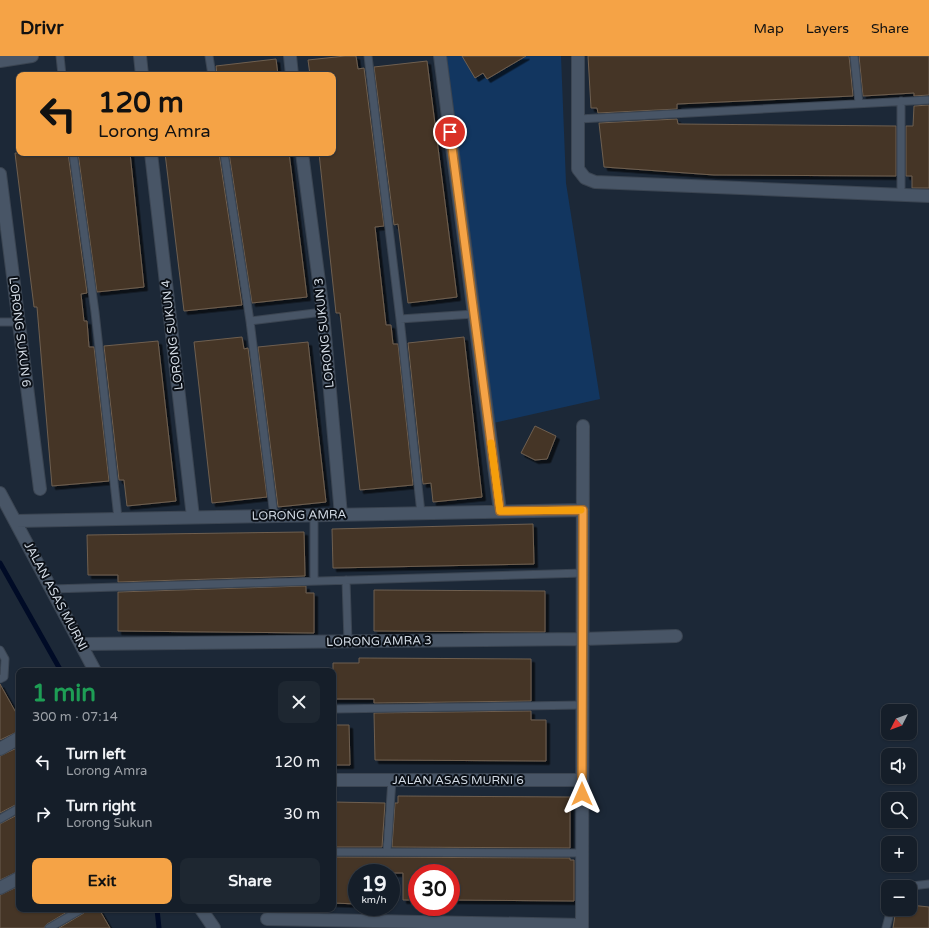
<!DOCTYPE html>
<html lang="en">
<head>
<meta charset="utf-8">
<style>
	:root { --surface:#151e29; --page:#1e2731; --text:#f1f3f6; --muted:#9da2a8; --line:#343c46; --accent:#f5a346 }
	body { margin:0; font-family:"Varela Round",sans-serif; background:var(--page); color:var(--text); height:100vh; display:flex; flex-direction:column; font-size:15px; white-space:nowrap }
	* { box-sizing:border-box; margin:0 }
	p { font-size:13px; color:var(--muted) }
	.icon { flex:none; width:22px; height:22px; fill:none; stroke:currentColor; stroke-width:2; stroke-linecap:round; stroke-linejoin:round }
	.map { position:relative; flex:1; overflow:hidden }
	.sheet { position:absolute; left:16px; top:612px; width:320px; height:244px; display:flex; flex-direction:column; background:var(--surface); border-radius:8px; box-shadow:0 1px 3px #0004,0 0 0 1px var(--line) }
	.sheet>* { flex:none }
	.top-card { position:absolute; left:16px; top:16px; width:320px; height:84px; border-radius:8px; box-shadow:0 1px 3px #0004,0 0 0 1px var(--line); background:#f5a346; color:#111; overflow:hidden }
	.needle { width:26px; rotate:228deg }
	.buttons { position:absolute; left:881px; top:648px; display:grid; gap:8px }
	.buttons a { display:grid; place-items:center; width:36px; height:36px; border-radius:8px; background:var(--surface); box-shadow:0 1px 3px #0004,0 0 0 1px var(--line); font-size:20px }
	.speed { position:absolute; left:348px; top:808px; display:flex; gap:8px; font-size:20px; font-weight:700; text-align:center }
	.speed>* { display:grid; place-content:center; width:52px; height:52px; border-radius:50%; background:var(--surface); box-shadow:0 1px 3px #0004,0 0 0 1px var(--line); line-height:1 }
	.speed small { font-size:10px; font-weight:400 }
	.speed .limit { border:6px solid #d22; background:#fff; color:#111 }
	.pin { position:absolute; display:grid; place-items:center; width:34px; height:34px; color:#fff; margin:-17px; border:2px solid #fff; border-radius:50%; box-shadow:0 1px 4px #0007 }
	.me { position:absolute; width:44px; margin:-22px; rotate:0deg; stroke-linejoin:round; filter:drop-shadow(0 0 3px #0008) }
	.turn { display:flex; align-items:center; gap:14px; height:84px; padding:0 16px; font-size:18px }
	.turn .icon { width:52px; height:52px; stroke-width:2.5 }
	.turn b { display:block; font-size:28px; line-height:34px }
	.round { display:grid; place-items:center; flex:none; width:42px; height:42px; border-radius:8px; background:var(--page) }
	.head { display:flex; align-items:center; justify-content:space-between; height:68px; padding:0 16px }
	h1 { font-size:24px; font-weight:700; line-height:30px; color:#1e9e55 }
	.primary-button { display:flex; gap:8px; margin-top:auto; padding:8px 16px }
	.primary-button a { flex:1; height:46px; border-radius:8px; background:var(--accent); color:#111; font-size:16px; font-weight:700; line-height:46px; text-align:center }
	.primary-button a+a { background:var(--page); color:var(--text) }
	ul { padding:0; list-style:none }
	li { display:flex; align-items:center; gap:12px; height:52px; padding:0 16px }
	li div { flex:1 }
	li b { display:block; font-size:15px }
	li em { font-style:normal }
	header { display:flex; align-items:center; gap:24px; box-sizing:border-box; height:56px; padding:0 20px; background:var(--accent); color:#111 }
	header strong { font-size:19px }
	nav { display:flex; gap:22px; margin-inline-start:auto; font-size:14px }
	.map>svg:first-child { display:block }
	.green { fill:#123660 }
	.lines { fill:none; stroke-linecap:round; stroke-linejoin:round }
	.stream { stroke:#000b26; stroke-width:5 }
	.building { fill:#443527; stroke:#6f5f4f; filter:url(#shadow) }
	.lane-casing { stroke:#3b4552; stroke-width:9 }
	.street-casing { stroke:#3b4552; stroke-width:14 }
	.lane { stroke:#485566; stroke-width:7 }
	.street { stroke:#485566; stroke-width:12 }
	.route-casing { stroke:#9f6a2e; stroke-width:10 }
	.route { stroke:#f5a346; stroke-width:7 }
	.slow { stroke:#f59e0b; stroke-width:7 }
	.labels { text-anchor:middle; stroke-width:4; stroke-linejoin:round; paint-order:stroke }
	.street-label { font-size:12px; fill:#d3dbe5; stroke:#0b1017 }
</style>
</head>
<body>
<header>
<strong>Drivr</strong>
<nav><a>Map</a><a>Layers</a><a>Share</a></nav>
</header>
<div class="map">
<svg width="929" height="872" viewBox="0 0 929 872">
	<defs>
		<filter id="shadow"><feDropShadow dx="3.5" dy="3.5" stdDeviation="0" flood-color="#0009"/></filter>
	</defs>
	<rect width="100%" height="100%" fill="#1c2837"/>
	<path class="green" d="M 440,0 L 561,0 L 566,127 L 600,343 L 489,368 Z"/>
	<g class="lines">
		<path class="stream" d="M 0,507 L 61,615
			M 157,853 L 159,872"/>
	</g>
	<path class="building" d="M 345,0 L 356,0 L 358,13 L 364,12 L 384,170 L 375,171 L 386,269 L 391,269 L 393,288 L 398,288 L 413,429 L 360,434 L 340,257 L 336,257 L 319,97 L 333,97 L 333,19 L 310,19 L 308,4 Z
		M 462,0 L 526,0 L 487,23 L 483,17 L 475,22 Z
		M 588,0 L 849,0 L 853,40 L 677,48 L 677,53 L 598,57 L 597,52 L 591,52 Z
		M 859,0 L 929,0 L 929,39 L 914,40 L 914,37 L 863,40 Z
		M 276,3 L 278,19 L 217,19 L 216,10 Z
		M 427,5 L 457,241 L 408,247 L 398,168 L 394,169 L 374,11 Z
		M 929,49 L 929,132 L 912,132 L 912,120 L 906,120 L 906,70 L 913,70 L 914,50 Z
		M 677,63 L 678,68 L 896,70 L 896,120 L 714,119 L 604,111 L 599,67 Z
		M 15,97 L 68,97 L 87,237 L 81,238 L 84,265 L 87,265 L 89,291 L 94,291 L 109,425 L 52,430 L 37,251 L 34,251 Z
		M 78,97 L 130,97 L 144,231 L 97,236 Z
		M 165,97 L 219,97 L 242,249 L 184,255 Z
		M 229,97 L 289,97 L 307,241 L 252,247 Z
		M 242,281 L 244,293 L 248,292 L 267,441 L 212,447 L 194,286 Z
		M 464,281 L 482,441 L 433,446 L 431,427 L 423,428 L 408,287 Z
		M 158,285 L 176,445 L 127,450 L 124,424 L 119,424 L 104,290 Z
		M 308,286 L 326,446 L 278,451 L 258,291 Z
		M 535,370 L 556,380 L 547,403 L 535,404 L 521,397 Z
		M 533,468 L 534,508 L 333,512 L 332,473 Z
		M 304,476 L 305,520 L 118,526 L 118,519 L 88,519 L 87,479 Z
		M 306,530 L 306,537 L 314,537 L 314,577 L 118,575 L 118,536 Z
		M 374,534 L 545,535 L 545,576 L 374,575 Z
		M 359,602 L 531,603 L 531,645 L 374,647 L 374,643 L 333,643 L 333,607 L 359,607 Z
		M 0,628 L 19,662 L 19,675 L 0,684 Z
		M 531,655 L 531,664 L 546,664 L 546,705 L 375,704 L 374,657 Z
		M 333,669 L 349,669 L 350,709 L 333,709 Z
		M 19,691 L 19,747 L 0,757 L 0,700 Z
		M 398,740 L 570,741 L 570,792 L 392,791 L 395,747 L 398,747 Z
		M 333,746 L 385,747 L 382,791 L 333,791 Z
		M 19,758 L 19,815 L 0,824 L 0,768 Z
		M 333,801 L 570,802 L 570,804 L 574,804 L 574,845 L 451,844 L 451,817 L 417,817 L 417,844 L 403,844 L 403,817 L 357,817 L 357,848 L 333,847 Z
		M 19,830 L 19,853 L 72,853 L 47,868 L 44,872 L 0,872 L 0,839 Z
		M 910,849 L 929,851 L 929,872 L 893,872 L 896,853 L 910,853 Z
		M 87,853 L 99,853 L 110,872 L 59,872 L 84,857 Z"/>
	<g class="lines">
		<g class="lane-casing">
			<path id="lane" d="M 60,0 L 62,19
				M 209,0 L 212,19
				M 368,0 L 400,263 L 421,457
				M 854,0 L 859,47
				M 901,45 L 901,138
				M 579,63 L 929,44
				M 73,97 L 95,256 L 118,462
				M 224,97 L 250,265 L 274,460
				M 400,263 L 474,258
				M 250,265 L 323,256
				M 0,266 L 19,266
				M 346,524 L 348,586
				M 314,525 L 314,459
				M 52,533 L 583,517
				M 0,594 L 5,603 L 4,621 L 0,623
				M 333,653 L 582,649
				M 0,763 L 19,752
				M 387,795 L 392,724
				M 333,796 L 582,797
				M 904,831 L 929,828
				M 49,872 L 82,853
				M 886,872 L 891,853"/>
		</g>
		<g class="street-casing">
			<path id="street" d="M 140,0 L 142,19
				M 290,0 L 292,19
				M 440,0 L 500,455
				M 578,0 L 578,113 L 585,122 L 595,126 L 929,140
				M 0,5 L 32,0
				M 151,97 L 193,461
				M 302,97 L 323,256 L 341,459
				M 0,118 L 40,433
				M 0,437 L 95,615
				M 16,465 L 583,454
				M 82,588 L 582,583 L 676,580
				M 0,693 L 19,682
				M 333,724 L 582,724
				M 0,832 L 19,822
				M 201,853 L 214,872
				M 267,863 L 582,869
				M 582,872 L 583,370"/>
		</g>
		<use href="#lane" class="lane"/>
		<use href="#street" class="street"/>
	</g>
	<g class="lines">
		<g class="route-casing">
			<path id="route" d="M 450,76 L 500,455 L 583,454 L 582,738"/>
		</g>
		<use href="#route" class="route"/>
		<path class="slow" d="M 491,387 L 500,455 L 581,454"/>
	</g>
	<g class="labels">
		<g class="street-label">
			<text transform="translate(20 276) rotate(83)" y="4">LORONG SUKUN 6</text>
			<text transform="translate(324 277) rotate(-96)" y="4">LORONG SUKUN 3</text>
			<text transform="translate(172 279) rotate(-97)" y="4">LORONG SUKUN 4</text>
			<text transform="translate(299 459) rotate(-1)" y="4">LORONG AMRA</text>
			<text transform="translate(56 540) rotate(62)" y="4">JALAN ASAS MURNI</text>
			<text transform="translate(379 585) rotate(-1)" y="4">LORONG AMRA 3</text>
			<text x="458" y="728">JALAN ASAS MURNI 6</text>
		</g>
	</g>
</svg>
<div class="buttons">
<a><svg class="needle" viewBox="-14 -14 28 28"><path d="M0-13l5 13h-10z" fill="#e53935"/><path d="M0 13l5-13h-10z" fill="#9da2a8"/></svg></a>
<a><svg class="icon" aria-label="sound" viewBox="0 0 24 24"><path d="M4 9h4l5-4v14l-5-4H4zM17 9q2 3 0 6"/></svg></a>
<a><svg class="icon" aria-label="search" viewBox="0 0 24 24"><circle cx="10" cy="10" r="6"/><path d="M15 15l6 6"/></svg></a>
<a>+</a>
<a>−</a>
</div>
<div class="speed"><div>19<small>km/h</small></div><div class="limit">30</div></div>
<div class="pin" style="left:450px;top:76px;background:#d93025"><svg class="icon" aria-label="arrive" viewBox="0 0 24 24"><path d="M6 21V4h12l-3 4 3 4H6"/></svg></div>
<svg class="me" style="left:582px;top:738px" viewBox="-20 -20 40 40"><path d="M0-17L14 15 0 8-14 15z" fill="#f5a346" stroke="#fff" stroke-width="4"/></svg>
<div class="top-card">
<div class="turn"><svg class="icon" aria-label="left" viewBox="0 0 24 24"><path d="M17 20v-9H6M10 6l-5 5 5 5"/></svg><div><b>120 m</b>Lorong Amra</div></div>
</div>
<section class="sheet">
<div class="head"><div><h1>1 min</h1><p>300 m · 07:14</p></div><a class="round"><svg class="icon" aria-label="close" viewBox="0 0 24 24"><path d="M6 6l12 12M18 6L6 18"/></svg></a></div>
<ul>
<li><svg class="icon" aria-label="left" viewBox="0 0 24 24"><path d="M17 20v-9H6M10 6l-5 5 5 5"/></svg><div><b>Turn left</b><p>Lorong Amra</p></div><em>120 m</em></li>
<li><svg class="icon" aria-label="right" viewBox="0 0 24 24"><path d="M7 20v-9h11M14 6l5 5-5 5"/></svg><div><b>Turn right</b><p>Lorong Sukun</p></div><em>30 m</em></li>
</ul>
<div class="primary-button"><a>Exit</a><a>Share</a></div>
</section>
</div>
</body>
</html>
